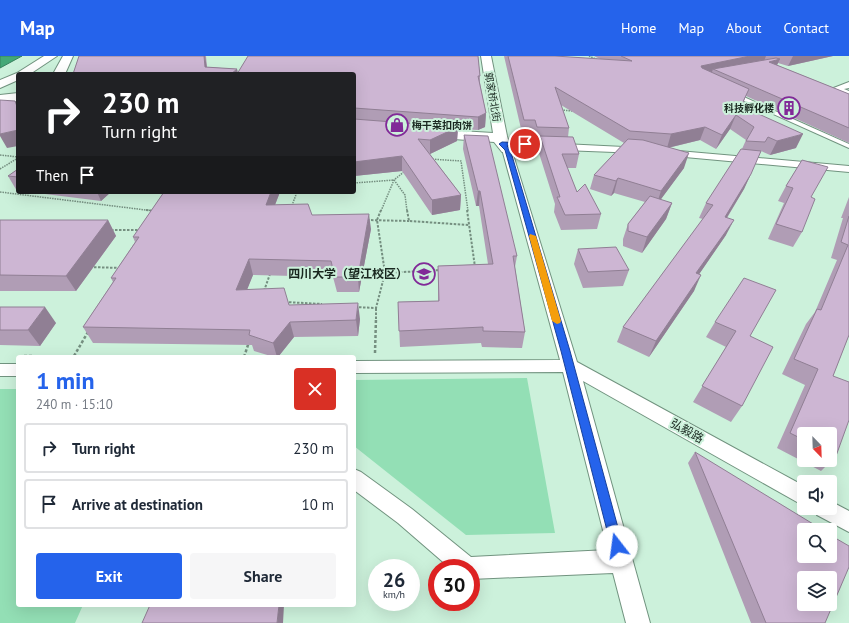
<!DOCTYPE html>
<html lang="en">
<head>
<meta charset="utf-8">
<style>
	:root { --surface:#fff; --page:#f6f6f7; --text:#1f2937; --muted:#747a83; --line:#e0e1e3; --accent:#2563eb }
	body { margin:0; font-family:"PT Sans","Noto Sans SC",sans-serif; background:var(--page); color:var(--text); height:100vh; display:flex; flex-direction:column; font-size:15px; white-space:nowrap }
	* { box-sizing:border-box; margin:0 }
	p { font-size:13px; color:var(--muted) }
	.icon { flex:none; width:22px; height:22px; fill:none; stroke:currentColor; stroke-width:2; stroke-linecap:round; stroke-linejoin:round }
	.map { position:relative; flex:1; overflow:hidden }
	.details { position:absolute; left:16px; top:299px; width:340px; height:252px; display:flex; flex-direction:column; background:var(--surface); border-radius:4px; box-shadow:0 4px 16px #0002 }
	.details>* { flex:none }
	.banner { position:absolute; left:16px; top:16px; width:340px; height:122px; border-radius:4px; box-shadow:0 4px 16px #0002; background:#202124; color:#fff; overflow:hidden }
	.needle { width:26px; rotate:157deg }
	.buttons { position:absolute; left:797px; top:371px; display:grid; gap:8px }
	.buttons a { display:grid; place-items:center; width:40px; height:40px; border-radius:4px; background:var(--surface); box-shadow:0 4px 16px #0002; font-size:20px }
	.speed { position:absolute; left:368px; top:503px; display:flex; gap:8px; font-size:20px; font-weight:700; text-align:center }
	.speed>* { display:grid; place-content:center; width:52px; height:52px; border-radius:50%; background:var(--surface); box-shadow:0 4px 16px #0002; line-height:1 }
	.speed small { font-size:10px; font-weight:400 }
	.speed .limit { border:6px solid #d22; background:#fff; color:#111 }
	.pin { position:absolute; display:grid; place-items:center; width:34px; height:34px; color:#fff; margin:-17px; border:2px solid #fff; border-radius:50%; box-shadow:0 1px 4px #0007 }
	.me { position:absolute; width:44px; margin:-22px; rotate:345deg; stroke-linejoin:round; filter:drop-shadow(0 0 3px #0008) }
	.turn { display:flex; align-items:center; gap:14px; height:84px; padding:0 20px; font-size:18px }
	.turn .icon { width:52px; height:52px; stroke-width:2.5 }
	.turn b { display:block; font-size:28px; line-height:34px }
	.then { display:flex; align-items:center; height:38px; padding:0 20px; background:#0003; gap:8px; font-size:15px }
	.round { display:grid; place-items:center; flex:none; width:42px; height:42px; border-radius:4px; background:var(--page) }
	.headline { display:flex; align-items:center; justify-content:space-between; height:68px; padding:0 20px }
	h1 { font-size:24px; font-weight:800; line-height:30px; color:var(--accent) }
	.primary-button { display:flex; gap:8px; margin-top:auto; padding:8px 20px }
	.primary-button a { flex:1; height:46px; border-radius:4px; background:var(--accent); color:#fff; font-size:16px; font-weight:800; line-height:46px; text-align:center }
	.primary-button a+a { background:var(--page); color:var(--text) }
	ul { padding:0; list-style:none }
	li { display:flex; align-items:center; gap:12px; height:50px; margin:0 8px 6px; padding:0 12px; border:2px solid var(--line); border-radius:4px }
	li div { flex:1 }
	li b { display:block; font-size:15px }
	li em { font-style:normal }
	header { display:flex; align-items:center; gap:24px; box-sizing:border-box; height:56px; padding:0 20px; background:var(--accent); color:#fff }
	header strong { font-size:19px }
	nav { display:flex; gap:22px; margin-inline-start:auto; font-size:14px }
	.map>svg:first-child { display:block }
	.green { fill:#93dfb5 }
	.water { fill:#44a877; stroke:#37815d }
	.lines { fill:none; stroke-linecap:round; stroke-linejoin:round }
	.lane-casing { stroke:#71937f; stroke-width:2 }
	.street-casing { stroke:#71937f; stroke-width:2 }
	.secondary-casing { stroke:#71937f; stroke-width:2 }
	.path-far2 { stroke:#758f80; stroke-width:1.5; stroke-dasharray:1.5 1; stroke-linecap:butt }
	.path-far1 { stroke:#758f80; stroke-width:2; stroke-dasharray:2.5 1.5; stroke-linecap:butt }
	.path { stroke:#758f80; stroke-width:2.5; stroke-dasharray:3 2; stroke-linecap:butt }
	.lane { fill:#fff; fill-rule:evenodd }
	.street { fill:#fff; fill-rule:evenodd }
	.secondary { fill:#fff; fill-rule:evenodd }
	.wall { fill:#b09db5; fill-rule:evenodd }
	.shaded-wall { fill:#907f94 }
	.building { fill:#cdb6d3; stroke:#907f94; fill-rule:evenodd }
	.route { fill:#2563eb; stroke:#184099 }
	.slow { fill:#f59e0b }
	.labels { text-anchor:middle; stroke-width:4; stroke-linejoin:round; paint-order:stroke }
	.far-street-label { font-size:10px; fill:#19271f; stroke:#ccf1db }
	.far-poi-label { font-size:10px; font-weight:bold; fill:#19271f; stroke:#ccf1db; text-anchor:end }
	.poi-label { font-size:12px; font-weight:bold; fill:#19271f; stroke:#ccf1db; text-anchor:end }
	.street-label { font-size:12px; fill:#19271f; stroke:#ccf1db }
</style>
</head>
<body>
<header>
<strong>Map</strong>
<nav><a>Home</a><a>Map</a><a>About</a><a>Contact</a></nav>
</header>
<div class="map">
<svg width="849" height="567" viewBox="0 0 849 567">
	<rect width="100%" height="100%" fill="#ccf1db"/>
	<path class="green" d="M 527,322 L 555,477 L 466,479 L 354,390 L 354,324 Z
		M 0,333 L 18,333 L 18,549 L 83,549 L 75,567 L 0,567 Z"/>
	<path class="water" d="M 0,0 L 22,0 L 0,12 Z"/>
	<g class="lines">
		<g class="lane-casing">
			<path id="lane" d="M 733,38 L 737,38 L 849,88 L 849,92 L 733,40 Z"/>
		</g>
		<g class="street-casing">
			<path id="street" d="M 849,26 L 849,32 L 844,33 L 849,35 L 849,41 L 831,33 Z
				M 502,85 L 644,92 L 645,94 L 640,97 L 511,92 L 577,306 L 804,430 L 804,450 L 583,325 L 650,567 L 626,567 L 613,517 L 471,523 L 471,512 L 450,512 L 398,467 L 354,434 L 354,413 L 361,416 L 412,453 L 471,501 L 608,494 L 563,316 L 354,317 L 354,305 L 560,304 L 502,93 L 503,91 L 497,88 Z
				M 667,94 L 849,110 L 849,116 L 663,99 L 662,97 Z
				M 0,308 L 18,308 L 18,320 L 0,320 Z
				M 830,445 L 849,455 L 849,476 L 817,459 L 814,452 L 830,452 Z"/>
		</g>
		<g class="secondary-casing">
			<path id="secondary" d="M 44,0 L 57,0 L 30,18 L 18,18 L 18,24 L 0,32 L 0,24 L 17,17 Z
				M 63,0 L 73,0 L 65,18 L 53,18 Z
				M 481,0 L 491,0 L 507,80 L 509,87 L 514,93 L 512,96 L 502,96 L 494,86 L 427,81 L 422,80 L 420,77 L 422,74 L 427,73 L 493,77 Z
				M 18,37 L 18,45 L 0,47 L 0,39 Z"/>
		</g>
		<path class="path-far2" d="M 589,0 L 598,4
			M 561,54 L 572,55
			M 0,99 L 18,101
			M 430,103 L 461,105 L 468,155
			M 0,113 L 18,102
			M 354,127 L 394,124 L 405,139 L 407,155
			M 0,136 L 154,155
			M 278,137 L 303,136
			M 291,152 L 297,136
			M 381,155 L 394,124 L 405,115"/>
		<path class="path-far1" d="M 146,154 L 154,155
			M 381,154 L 377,164 L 385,217
			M 407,154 L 409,165 L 469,169
			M 467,154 L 475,211
			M 367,164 L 409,165
			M 111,174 L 140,174
			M 90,211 L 121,212
			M 264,235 L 270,218
			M 285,246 L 322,248
			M 355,251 L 376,252 L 385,217 L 441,214
			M 376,263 L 376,252"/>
		<path class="path" d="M 375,297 L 376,262
			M 24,300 L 95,301
			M 74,300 L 88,276
			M 244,301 L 249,286"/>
		<use href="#lane" class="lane"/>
		<use href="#street" class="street"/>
		<use href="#secondary" class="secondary"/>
	</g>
	<path class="wall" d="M 79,0 L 206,0 L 207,11 L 237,13 L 238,17 L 248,0 L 478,0 L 480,20 L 480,27 L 486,57 L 485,71 L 478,74 L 458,73 L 457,85 L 430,98 L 461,139 L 460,154 L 432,159 L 402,115 L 354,120 L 354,18 L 73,18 Z
		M 504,0 L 555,0 L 600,3 L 594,0 L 833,0 L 788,10 L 778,7 L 777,9 L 849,38 L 849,87 L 746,40 L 742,50 L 796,92 L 770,99 L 761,95 L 744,133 L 727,162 L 726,179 L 699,218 L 694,235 L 649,301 L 617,286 L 623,271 L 703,163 L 699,162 L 706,147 L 742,93 L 746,84 L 730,73 L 716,93 L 700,84 L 668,92 L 684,112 L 660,144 L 672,147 L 666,163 L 642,197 L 623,190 L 623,183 L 628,168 L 645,146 L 614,137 L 611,140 L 590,133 L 594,119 L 624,87 L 561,49 L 569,72 L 568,81 L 579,98 L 576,112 L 567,112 L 577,136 L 601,158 L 597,173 L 561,174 L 554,156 L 555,148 L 538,94 L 539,85 L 535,85 L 533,77 L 522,77 Z
		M 464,79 L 517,200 L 515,211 L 525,276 L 522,292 L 482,291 L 481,287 L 400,291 L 398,246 L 438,245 L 438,210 L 488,208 L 479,150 L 476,150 L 463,93 Z
		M 802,104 L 811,141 L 802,176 L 793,191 L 768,183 L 784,147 L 778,145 L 786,130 Z
		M 18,113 L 18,135 L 17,135 L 8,120 Z
		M 29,136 L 111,136 L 101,145 Z
		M 164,136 L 280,136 L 275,149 L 312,159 L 371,173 L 359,236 L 337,236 L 333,221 L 253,219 L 247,233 L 289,249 L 360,263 L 358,280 L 294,281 L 278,301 L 274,301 L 254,295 L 252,289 L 93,287 L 83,271 L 113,226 L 111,222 L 135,186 L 133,181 Z
		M 849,141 L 849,279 L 833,320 L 836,400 L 821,415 L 777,392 L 805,329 L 782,318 L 806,268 L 815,256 L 837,204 L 831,202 L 843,162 L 841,162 ZM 804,378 L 830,378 L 830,404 L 804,404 Z
		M 0,164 L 108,164 L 116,180 L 76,235 L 0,235 Z
		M 578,193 L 629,214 L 623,230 L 583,232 L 574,208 Z
		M 0,251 L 56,267 L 40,290 L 0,289 Z
		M 715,266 L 750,280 L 742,350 L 731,366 L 693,346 L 726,291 L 706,281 Z
		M 695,396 L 825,567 L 751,567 L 688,407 Z"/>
	<path class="shaded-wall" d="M 204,0 L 205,0 L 208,18 L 205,11 Z
		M 750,0 L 766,0 L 763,8 L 713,13 L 711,19 L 697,22 L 701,10 Z
		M 793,0 L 833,0 L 788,10 Z
		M 780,3 L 775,13 L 769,6 Z
		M 237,13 L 238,18 L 231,18 Z
		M 486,57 L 485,71 L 478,74 L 478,61 Z
		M 736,59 L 730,73 L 716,93 L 722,79 Z
		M 458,71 L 457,85 L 430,98 L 430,84 Z
		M 705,71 L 700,84 L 667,92 L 671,78 Z
		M 18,74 L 18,90 L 7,92 L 0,80 L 0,78 Z
		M 803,78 L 796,92 L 770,99 L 777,85 Z
		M 689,97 L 684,112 L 656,150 L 661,135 Z
		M 402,100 L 402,115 L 354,120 L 354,106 Z
		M 751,118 L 744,133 L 718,176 L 725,161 Z
		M 618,122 L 614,137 L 611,140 L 616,125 Z
		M 478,135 L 480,135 L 479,150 L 476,150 Z
		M 97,136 L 111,136 L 101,145 Z
		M 271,136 L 280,136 L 269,164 L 266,149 Z
		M 461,139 L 460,154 L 432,159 L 432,144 Z
		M 672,147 L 666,163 L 642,197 L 647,181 Z
		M 369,158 L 371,173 L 359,236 L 358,221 Z
		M 108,164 L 116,180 L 76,235 L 66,220 Z
		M 734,164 L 726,179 L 689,233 L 696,217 Z
		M 249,203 L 253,219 L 241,249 L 236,234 Z
		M 701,219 L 694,235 L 649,301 L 656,285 Z
		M 358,247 L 360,263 L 358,280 L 356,264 Z
		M 45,251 L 56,267 L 40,290 L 28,274 Z
		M 290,266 L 294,281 L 278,301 L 277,301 L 273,287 Z
		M 279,549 L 284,549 L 283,567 L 277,567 Z"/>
	<path class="building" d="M 79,0 L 204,0 L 205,11 L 237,13 L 231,18 L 73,18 Z
		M 248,0 L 478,0 L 480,20 L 478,20 L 486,57 L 478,61 L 354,52 L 354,18 L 237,18 Z
		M 508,0 L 555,0 L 632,5 L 621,0 L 750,0 L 701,10 L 702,12 L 749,33 L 741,50 L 803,78 L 777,85 L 768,81 L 765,86 L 746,85 L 754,71 L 736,59 L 722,79 L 705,71 L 671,78 L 630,75 L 555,31 L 569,72 L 537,71 L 535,64 L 524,64 Z
		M 776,2 L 780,3 L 769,6 L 849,38 L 849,72 L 713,13 Z
		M 0,44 L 15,45 L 18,53 L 18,74 L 0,78 Z
		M 354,63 L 458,71 L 430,84 L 418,83 L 461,139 L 432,144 L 402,100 L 354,106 Z
		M 464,79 L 488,80 L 517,200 L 513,200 L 525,276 L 483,275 L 483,271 L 399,275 L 398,246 L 439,245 L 438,210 L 493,208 L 480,135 L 478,135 Z
		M 540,80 L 573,81 L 579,98 L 562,98 L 577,136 L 585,128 L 601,158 L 565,159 L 557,141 L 560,141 Z
		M 628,83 L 643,84 L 689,97 L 661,135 L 618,122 L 616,125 L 594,119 Z
		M 741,93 L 761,95 L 751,118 L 725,161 L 734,164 L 696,217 L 701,219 L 656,285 L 623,271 L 713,149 L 706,147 Z
		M 802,104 L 828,111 L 811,141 L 815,143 L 802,176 L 776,168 L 793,132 L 786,130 Z
		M 18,113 L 18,121 L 8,120 Z
		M 164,136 L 271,136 L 266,149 L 308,148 L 312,159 L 369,158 L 358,221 L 335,221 L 331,205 L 249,203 L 236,234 L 284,232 L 289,249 L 358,247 L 356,264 L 290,266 L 273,287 L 249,279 L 250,274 L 83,271 L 116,222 L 111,222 L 139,181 L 133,181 Z
		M 650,140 L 672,147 L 647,181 L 628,175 L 628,168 Z
		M 849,160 L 849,279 L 833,320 L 849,326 L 849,364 L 836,400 L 830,397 L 830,378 L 804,378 L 804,384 L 790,377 L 818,313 L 794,303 L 817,253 L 821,254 L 848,189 L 841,186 Z
		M 0,164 L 108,164 L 66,220 L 0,219 Z
		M 616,191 L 629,214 L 588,216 L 578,193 Z
		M 744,222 L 776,234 L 750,280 L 773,291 L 742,350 L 702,330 L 736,275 L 715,266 Z
		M 0,251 L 45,251 L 28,274 L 0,274 Z
		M 695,396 L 823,474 L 804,474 L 804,500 L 830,500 L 830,479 L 849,490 L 849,511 L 825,567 L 766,567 ZM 804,522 L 830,522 L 830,548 L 804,548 Z
		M 150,549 L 279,549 L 277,567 L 142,567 Z"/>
	<path class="route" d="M 502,86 L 525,87 L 528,88 L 525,90 L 507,90 L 510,93 L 570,295 L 623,490 L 621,495 L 617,496 L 612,495 L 611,490 L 561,295 L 505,94 L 499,88 Z"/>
	<path class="slow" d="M 530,178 L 536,180 L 561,265 L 560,267 L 557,268 L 552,265 L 529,180 Z"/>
	<defs>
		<g id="building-ring" transform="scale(1.15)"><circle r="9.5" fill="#ccf1db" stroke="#812a98" stroke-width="1.5"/><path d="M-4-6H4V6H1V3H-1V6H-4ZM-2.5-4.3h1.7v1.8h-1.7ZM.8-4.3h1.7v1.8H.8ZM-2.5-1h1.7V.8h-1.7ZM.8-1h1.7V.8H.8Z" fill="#812a98"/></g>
		<g id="shop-ring" transform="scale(1.15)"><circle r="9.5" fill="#ccf1db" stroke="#812a98" stroke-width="1.5"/><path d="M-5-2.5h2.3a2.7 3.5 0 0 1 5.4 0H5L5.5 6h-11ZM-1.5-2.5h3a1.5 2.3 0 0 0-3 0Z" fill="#812a98"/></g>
		<g id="university-ring" transform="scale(1.15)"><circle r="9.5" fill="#ccf1db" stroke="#812a98" stroke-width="1.5"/><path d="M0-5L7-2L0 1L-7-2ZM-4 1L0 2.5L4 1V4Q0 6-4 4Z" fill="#812a98"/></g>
	</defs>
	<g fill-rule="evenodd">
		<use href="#building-ring" x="789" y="52"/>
		<use href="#shop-ring" x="397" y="69"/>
		<use href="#university-ring" x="424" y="218"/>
	</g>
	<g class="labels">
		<g class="far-street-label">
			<text transform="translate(493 41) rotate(80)" y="4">郭家桥北街</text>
		</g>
		<g class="far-poi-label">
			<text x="774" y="56">科技孵化楼</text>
			<text x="412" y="73" text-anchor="start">梅干菜扣肉饼</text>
		</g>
		<g class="poi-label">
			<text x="408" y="222">四川大学（望江校区）</text>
		</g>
		<g class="street-label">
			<text transform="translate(687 375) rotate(29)" y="4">弘毅路</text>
		</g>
	</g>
</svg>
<div class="buttons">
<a><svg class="needle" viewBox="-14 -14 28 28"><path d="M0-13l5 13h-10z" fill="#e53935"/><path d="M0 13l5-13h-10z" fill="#747a83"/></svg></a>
<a><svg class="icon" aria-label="sound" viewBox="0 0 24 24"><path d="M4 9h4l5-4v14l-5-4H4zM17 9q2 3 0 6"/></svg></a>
<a><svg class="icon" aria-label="search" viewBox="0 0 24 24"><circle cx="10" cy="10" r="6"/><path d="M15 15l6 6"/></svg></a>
<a><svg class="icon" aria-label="layers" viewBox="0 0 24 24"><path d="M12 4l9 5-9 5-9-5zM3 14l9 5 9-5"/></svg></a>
</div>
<div class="speed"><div>26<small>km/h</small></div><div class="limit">30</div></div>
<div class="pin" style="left:525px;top:88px;background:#d93025"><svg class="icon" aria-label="arrive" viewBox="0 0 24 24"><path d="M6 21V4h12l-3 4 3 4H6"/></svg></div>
<svg class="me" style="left:617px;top:490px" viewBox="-20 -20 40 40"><circle r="19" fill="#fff"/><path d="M0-13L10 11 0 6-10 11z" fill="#2563eb"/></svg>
<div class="banner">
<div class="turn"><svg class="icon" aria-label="right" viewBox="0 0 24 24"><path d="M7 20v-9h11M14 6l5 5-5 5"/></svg><div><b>230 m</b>Turn right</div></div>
<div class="then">Then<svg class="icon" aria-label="arrive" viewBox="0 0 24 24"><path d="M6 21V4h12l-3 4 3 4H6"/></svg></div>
</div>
<section class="details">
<div class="headline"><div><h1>1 min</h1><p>240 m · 15:10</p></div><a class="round" style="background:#d93025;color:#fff"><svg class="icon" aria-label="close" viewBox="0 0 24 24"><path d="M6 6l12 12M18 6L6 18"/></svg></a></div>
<ul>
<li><svg class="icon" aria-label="right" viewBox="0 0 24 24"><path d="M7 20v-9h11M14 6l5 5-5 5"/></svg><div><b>Turn right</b></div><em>230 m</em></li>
<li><svg class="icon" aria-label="arrive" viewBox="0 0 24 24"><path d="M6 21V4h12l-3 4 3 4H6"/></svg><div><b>Arrive at destination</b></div><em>10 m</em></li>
</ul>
<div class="primary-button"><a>Exit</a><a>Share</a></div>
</section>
</div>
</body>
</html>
